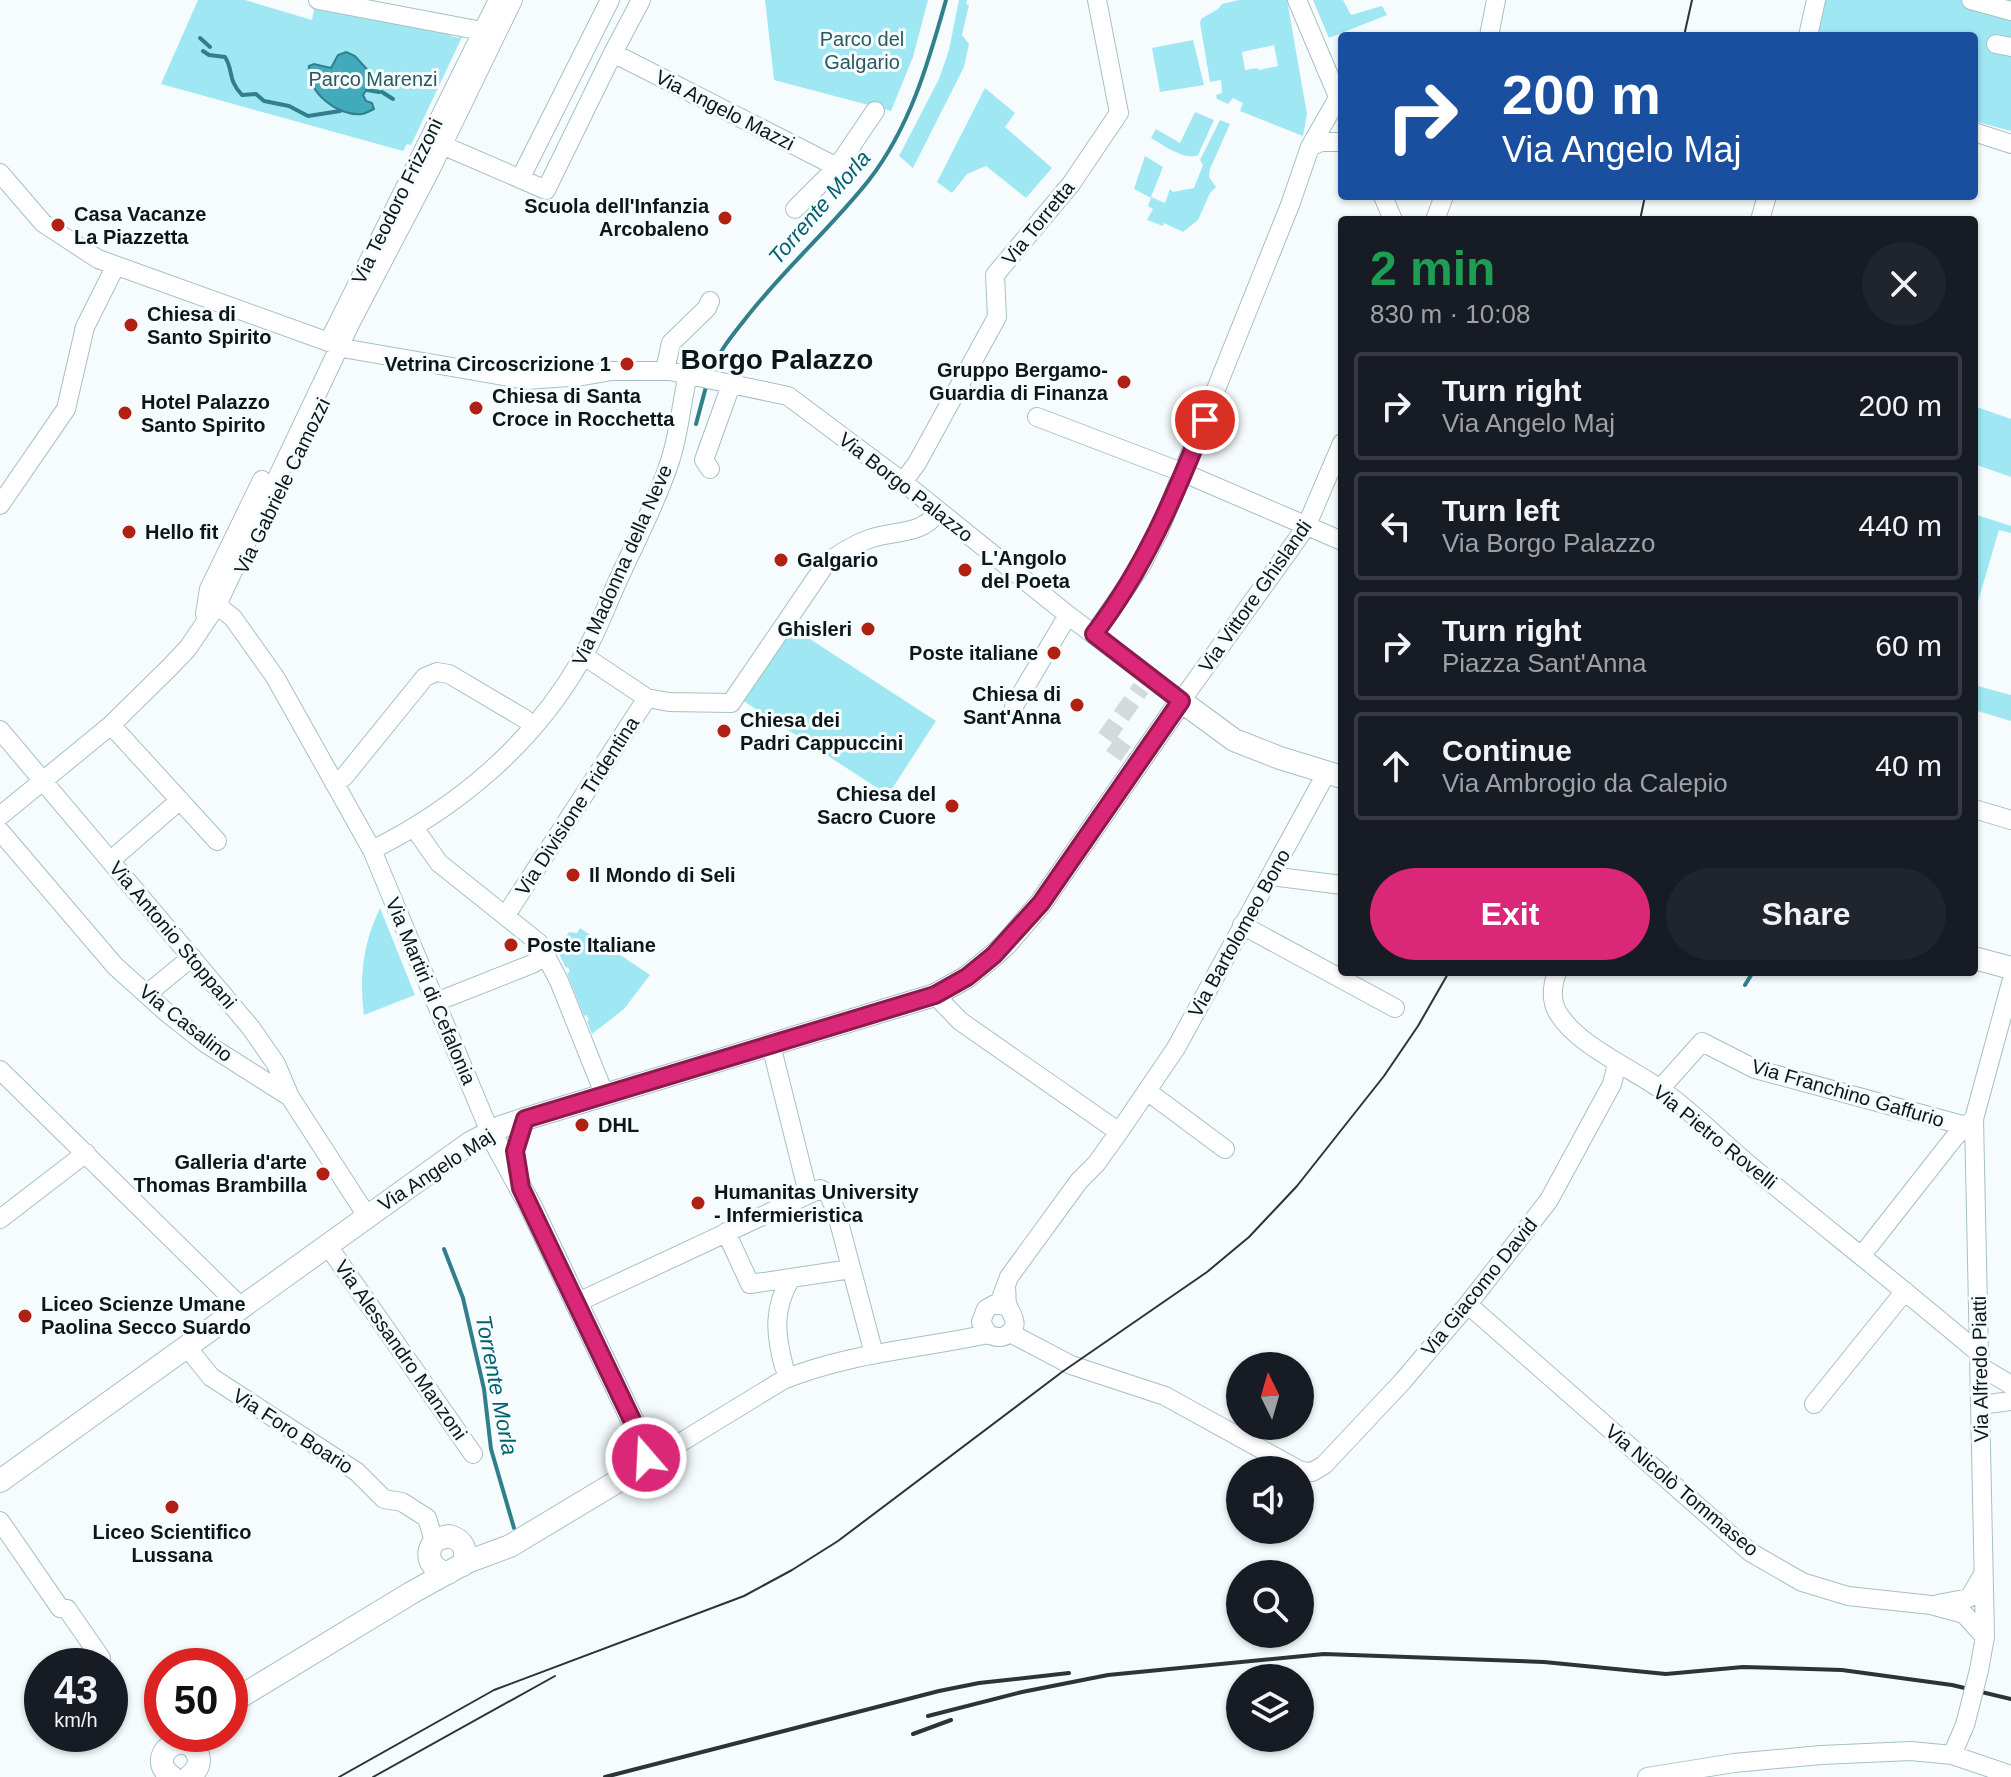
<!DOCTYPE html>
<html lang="en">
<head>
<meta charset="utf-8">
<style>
	:root { --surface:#171b24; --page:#20242c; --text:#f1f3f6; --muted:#9ea1a6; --line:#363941; --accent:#db2777 }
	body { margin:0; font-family:Helvetica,sans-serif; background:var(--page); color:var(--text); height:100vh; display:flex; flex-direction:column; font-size:30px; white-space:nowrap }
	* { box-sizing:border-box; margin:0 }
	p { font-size:26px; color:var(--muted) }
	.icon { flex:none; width:44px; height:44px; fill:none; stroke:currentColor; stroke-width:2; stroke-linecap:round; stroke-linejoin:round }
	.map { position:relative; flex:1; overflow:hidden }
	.sheet { position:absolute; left:1338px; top:216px; width:640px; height:760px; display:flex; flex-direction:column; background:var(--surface); border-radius:8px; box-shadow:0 2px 6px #0004 }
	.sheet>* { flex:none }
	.top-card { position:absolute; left:1338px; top:32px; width:640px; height:168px; border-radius:8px; box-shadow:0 2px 6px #0004; background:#1a4fa0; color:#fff; overflow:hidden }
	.needle { width:52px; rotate:355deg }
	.buttons { position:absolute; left:1226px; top:1352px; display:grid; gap:16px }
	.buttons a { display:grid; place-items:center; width:88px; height:88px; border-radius:50%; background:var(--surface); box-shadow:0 2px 6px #0004; font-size:40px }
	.speed { position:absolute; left:24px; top:1648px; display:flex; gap:16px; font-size:40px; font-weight:700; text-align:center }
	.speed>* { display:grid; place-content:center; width:104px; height:104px; border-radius:50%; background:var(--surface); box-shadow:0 2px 6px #0004; line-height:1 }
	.speed small { font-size:20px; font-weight:400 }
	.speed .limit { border:12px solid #d22; background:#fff; color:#111 }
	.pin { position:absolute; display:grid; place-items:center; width:68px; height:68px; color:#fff; margin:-34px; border:4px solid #fff; border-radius:50%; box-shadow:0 2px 8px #0007 }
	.me { position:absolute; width:88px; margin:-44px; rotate:341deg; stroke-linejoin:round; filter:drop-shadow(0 0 6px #0008) }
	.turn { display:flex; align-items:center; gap:28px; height:168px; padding:0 32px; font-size:36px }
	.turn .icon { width:104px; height:104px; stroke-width:2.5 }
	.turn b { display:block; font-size:56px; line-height:68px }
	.round { display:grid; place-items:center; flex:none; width:84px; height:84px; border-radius:42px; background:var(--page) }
	.overview { display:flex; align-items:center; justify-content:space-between; height:136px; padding:0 32px }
	h1 { font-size:48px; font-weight:700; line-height:60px; color:#1e9e55 }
	.button { display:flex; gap:16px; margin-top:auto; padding:16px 32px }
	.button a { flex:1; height:92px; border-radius:48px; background:var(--accent); color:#fff; font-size:32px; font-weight:700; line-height:92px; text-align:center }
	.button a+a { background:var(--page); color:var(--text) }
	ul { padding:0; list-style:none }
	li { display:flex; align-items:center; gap:24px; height:108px; margin:0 16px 12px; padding:0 16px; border:4px solid var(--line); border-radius:8px }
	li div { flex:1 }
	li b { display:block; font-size:30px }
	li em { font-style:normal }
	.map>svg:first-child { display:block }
	.green { fill:#a0e7f4; fill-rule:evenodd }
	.water { fill:#41abbc; stroke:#317f8b; stroke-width:2 }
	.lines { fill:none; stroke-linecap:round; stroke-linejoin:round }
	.stream { stroke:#317f8b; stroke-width:4 }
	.minor-tunnel { stroke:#d3dadb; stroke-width:18; stroke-dasharray:18 9; stroke-linecap:butt }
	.minor-casing { stroke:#a5c0c5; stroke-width:20 }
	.major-casing { stroke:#a5c0c5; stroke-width:24 }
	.minor { stroke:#fff; stroke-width:18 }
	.major { stroke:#fff; stroke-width:22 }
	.tram { stroke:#2b3436; stroke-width:2 }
	.rail { stroke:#2b3436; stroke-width:4 }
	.minor-bridge-casing { stroke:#a5c0c5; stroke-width:20; stroke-linecap:butt }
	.minor-bridge { stroke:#fff; stroke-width:18 }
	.route-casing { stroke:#8e194d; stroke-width:20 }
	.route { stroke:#db2777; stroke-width:14 }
	.poi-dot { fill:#b02114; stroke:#f6fcfd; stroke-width:3 }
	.labels { text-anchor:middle; stroke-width:6; stroke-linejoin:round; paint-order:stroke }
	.park-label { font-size:20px; fill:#2b5960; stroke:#f6fcfd }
	.street-label { font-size:20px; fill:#0d1719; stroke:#f6fcfd }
	.poi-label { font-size:20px; font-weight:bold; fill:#0d1719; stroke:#f6fcfd; text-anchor:start }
	.water-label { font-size:22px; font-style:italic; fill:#04616e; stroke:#f6fcfd }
	.district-label { font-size:28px; font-weight:bold; fill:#0d1719; stroke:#f6fcfd }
</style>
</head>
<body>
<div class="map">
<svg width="2011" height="1777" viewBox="0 0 2011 1777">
	<rect width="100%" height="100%" fill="#f6fcfd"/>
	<path class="green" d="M 198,0 L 245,0 L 312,20 L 315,6 L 453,30 L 451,36 L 459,38 L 464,33 L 411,145 L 407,144 L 403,151 L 161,84 Z
		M 765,0 L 928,0 L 913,57 L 891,111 L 774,80 Z
		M 959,0 L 967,0 L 966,4 L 969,5 L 962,35 L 969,44 L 964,67 L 913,168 L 899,156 L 939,79 L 949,50 Z
		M 1239,0 L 1287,0 L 1307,114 L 1303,136 L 1240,111 L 1243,103 L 1233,98 L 1228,104 L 1217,99 L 1216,95 L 1222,93 L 1221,80 L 1210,82 L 1200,23 L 1201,19 L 1218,9 L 1222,4 ZM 1274,45 L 1278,66 L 1259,70 L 1257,68 L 1245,70 L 1242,52 Z
		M 1313,0 L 1343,0 L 1351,15 L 1382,6 L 1387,15 L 1329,38 Z
		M 1826,0 L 2011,0 L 2011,131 L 1974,121 L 1974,36 L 1817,36 Z
		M 1193,40 L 1204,85 L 1160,92 L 1152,48 Z
		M 985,88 L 1015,113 L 1005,127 L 1052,168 L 1026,198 L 986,166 L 967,174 L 952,193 L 937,182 Z
		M 1195,112 L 1214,120 L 1198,155 C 1184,161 1164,145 1151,138 L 1156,129 L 1180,143 Z
		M 1220,120 L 1230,124 L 1210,169 L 1209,177 L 1216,187 L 1210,193 L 1198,220 L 1183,232 L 1164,223 L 1163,226 L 1147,220 L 1153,209 L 1148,206 L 1151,198 L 1134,189 L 1145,156 L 1163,167 L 1151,197 L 1165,203 L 1170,189 L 1173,192 L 1194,188 L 1203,165 L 1200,160 Z
		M 1974,406 L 2011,419 L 2011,477 L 1974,464 Z
		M 1974,514 L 2011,526 L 2011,533 L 1999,530 L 1974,615 Z
		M 790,626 L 936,721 L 888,795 L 742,700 Z
		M 1974,685 L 2011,695 L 2011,721 L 1974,710 Z
		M 380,908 L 415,995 L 364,1015 C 359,977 363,943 380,908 Z
		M 580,928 L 650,975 L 624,1009 L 592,1034 L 587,1021 L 589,1020 L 587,1015 L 584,1016 L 567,973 L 570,972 L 568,967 L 566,968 L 557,950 L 569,932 L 577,933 Z"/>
	<path class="water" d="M 346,52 L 355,56 L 375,78 L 363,95 L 366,101 L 372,103 L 374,109 C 372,110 364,114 362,114 C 338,117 305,91 309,66 L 314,64 L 331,68 L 338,55 Z"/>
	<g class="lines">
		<path class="stream" d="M 200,38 L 210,47
			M 203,51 L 209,55 L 225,57 C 234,71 227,79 242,95 L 256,94 L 264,101 L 289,106 L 308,116 L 340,111
			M 367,90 L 379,92
			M 382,92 L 393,99
			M 710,374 C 718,352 732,336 746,318 C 784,269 831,228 869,180 C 910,127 928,64 946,0
			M 696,424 L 707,383
			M 1745,985 L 1753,972
			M 444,1249 L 463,1298 L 484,1389 L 491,1449 L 514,1528"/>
		<path class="minor-tunnel" d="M 1126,754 L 1105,739 L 1141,688"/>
		<g class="minor-casing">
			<path id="minor" d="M 318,0 L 482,31
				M 1297,0 L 1342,106
				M 1971,0 L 2011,11
				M 1489,36 L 1496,0
				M 1808,36 L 1816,0
				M 1996,44 L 2011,47
				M 613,53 L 641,0
				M 1974,132 L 2011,144
				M 442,145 L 546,190 L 613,53 L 837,167
				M 1310,147 L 1321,142 L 1342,142
				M 0,173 L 43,223 L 98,259 L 348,349 L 526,380 L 583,376 L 612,371 L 670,371 L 788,396 L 903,482 L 1068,615 L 1181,701 L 1306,527 L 1342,443
				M 520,179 L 610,0
				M 1383,196 L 1393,220
				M 795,209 L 837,167 L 875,111
				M 1435,220 L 1444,196
				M 1760,220 L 1767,196
				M 332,335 L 498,0
				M 665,370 L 671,343 L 707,308 L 710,301
				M 1037,417 L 1184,473 L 1342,541
				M 710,469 L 704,460 L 731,385
				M 903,482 L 917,463 L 997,317 L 995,275 L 1071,184 L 1119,113 L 1097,0
				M 0,505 L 66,409 L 85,327 L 115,267
				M 212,595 L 217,605 L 233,618 L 275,677 L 372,850 L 490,1132
				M 205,614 L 209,589 L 262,480
				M 1094,634 L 1141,566 L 1159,531 L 1290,205 L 1310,147 L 1338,98
				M 584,656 L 647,698 L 669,702 L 731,703 L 825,565 C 838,554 853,545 869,539 C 894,530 921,536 938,512
				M 1014,706 L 1068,615
				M 111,725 L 217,841
				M 0,730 L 251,1028 L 276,1064 L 290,1097
				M 334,783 L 344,777 L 425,677 L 437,672 L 449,674 L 525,719 L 533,727
				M 1974,809 L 2011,820
				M 0,816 L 111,725 L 170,667 L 188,648 L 217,605 L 351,322 L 431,169 L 513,0
				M 415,829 L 439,863 L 539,943 L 559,981 L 605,1096
				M 0,831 L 115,966 L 166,1012 L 205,1043 L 290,1097 L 367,1216
				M 372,850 C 458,807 533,744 581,660 C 597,633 607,604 620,576 C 637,539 656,503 669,464 C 679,436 681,404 688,375
				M 110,861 L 180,800
				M 1270,876 L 1342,885
				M 506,915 L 647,698
				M 1242,925 L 1395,1008
				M 1557,972 C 1552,986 1550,1000 1558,1013 C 1577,1045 1631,1068 1660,1089 C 1695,1113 1725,1146 1758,1172 C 1832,1233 1907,1292 1980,1354
				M 147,994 L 192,957
				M 935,995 L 960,1021 L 1119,1132
				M 436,1002 L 532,964 L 546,955
				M 771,1045 L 808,1193
				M 0,1070 L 241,1307
				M 1660,1089 L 1702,1042 L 1755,1069 L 1966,1126
				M 1147,1091 L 1225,1149
				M 0,1219 L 86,1153
				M 726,1232 L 750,1284 L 791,1278 C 773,1308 775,1333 784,1367
				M 328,1246 L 473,1454
				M 1862,1255 L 1954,1138 L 1971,1121
				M 791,1278 L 851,1269
				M 576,1303 L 820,1189 L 828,1193 L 836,1211 L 874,1354
				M 1469,1303 L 1473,1309 L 1750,1552 L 1802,1582 L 1848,1596 L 1931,1605 L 1964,1614 L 1985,1637
				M 999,1304 L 1009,1277 L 1079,1181 L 1096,1164 L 1119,1132 L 1176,1048 L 1327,772
				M 1010,1333 L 1071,1365 L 1165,1396 L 1299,1470
				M 988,1334 L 981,1322 L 986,1309 L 995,1304 L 1008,1307
				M 186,1346 L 211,1377 L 357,1472 L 384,1499 L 402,1502 L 427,1518 L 434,1541
				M 1981,1367 L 2011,1385
				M 1814,1404 L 1905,1291
				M 1981,1405 L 2011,1401
				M 642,1466 L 783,1380 C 848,1353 919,1349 988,1334 C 995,1337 1001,1339 1008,1334 C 1022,1324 1010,1314 1007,1303 C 1006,1299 1007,1294 1006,1289
				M 1300,1471 L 1312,1472 L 1324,1465 L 1402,1382 L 1469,1303 L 1549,1200 L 1612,1084 L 1617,1064
				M 0,1521 L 60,1608 L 67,1609 L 101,1658 L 94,1663
				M 1938,1604 L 1969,1598 L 1982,1576
				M 1979,1670 L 1985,1637 L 1974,1119 L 2011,983
				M 1952,1755 L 1965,1725
				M 1647,1777 L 1734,1763 L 1821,1755 L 1911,1751 L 1952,1755 L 2011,1775"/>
		</g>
		<g class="major-casing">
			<path id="major" d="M 1974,958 L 2011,968
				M 0,1481 L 470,1143 L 501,1127 L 525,1119 L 935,995 L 967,977 L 994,955 L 1006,944 L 1041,903 L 1181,701 L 1234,740 L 1280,758 L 1342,777
				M 448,1573 C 429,1570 423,1552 437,1539 L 449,1536 C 464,1540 468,1551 463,1565
				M 230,1703 L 411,1593 L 467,1562 L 510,1546 L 638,1469 C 646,1464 648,1454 644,1445 L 531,1207 L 490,1132
				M 172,1777 C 142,1755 187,1726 198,1755 C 201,1765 196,1771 189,1777"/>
		</g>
		<use href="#minor" class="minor"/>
		<use href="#major" class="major"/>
		<path class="tram" d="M 1684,36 L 1692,0
			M 1640,220 L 1645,196
			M 339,1777 L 494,1690 L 744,1596 L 792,1570 L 838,1541 L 1062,1372 L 1207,1272 L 1249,1237 L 1297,1186 L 1384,1076 L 1418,1026 L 1449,972
			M 373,1777 L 555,1676"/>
		<path class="rail" d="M 928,1716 L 1022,1692 L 1108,1675 L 1324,1654 L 1544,1662 L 1666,1674 L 1743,1667 L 1842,1670 L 1952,1685 L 2011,1699
			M 913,1734 L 951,1720
			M 605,1777 L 939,1691 L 979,1683 L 1069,1673"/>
		<g class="minor-bridge-casing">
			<path id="minor-bridge" d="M 1965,1725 L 1979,1670"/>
		</g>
		<use href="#minor-bridge" class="minor-bridge"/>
	</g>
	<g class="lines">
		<g class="route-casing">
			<path id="route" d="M 646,1458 L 644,1445 L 521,1188 L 515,1151 L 525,1119 L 935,995 L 967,977 L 994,955 L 1041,903 L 1181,701 L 1094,634 C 1144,569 1175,496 1205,420"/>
		</g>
		<use href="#route" class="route"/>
	</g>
	<g class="poi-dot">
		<circle cx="725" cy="218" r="8"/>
		<circle cx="58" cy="225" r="8"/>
		<circle cx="131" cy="325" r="8"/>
		<circle cx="627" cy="364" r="8"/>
		<circle cx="1124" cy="382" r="8"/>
		<circle cx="476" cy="408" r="8"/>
		<circle cx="125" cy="413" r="8"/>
		<circle cx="129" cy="532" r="8"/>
		<circle cx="781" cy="560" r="8"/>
		<circle cx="965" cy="570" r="8"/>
		<circle cx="868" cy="629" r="8"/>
		<circle cx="1054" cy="653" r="8"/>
		<circle cx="1077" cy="705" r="8"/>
		<circle cx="724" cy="731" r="8"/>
		<circle cx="952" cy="806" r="8"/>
		<circle cx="573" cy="875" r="8"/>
		<circle cx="511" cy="945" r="8"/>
		<circle cx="582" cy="1125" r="8"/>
		<circle cx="323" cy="1174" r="8"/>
		<circle cx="698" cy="1203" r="8"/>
		<circle cx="25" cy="1316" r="8"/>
		<circle cx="172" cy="1507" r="8"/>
	</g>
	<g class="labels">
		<g class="park-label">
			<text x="862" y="46">Parco del<tspan x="862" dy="23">Galgario</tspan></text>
			<text x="373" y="86">Parco Marenzi</text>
		</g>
		<g class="street-label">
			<text transform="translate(725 110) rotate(27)" y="7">Via Angelo Mazzi</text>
			<text transform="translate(397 201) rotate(-64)" y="7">Via Teodoro Frizzoni</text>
			<text transform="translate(1038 223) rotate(-51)" y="7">Via Torretta</text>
			<text transform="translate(282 486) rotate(-64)" y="7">Via Gabriele Camozzi</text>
			<text transform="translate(906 487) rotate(38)" y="7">Via Borgo Palazzo</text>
			<text transform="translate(622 565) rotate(-66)" y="7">Via Madonna della Neve</text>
			<text transform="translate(1255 596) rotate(-55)" y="7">Via Vittore Ghislandi</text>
			<text transform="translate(577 806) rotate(-57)" y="7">Via Divisione Tridentina</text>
			<text transform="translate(1239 933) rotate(-61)" y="7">Via Bartolomeo Bono</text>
			<text transform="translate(173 935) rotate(50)" y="7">Via Antonio Stoppani</text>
			<text transform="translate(431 991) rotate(67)" y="7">Via Martiri di Cefalonia</text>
			<text transform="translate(186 1023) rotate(38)" y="7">Via Casalino</text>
			<text transform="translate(1848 1093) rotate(16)" y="7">Via Franchino Gaffurio</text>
			<text transform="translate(1715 1137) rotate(39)" y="7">Via Pietro Rovelli</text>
			<text transform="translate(436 1170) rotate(-33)" y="7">Via Angelo Maj</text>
			<text transform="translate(1479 1287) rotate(-51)" y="7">Via Giacomo David</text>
			<text transform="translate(401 1350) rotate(55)" y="7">Via Alessandro Manzoni</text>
			<text transform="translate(1980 1369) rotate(-91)" y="7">Via Alfredo Piatti</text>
			<text transform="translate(293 1431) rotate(33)" y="7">Via Foro Boario</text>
			<text transform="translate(1682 1490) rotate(40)" y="7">Via Nicolò Tommaseo</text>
		</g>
		<g class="poi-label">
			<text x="709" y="213" text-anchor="end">Scuola dell'Infanzia<tspan x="709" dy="23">Arcobaleno</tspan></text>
			<text x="74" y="221">Casa Vacanze<tspan x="74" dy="23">La Piazzetta</tspan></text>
			<text x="147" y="321">Chiesa di<tspan x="147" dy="23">Santo Spirito</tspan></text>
			<text x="611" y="371" text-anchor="end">Vetrina Circoscrizione 1</text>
			<text x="1108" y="377" text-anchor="end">Gruppo Bergamo-<tspan x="1108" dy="23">Guardia di Finanza</tspan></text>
			<text x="492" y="403">Chiesa di Santa<tspan x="492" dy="23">Croce in Rocchetta</tspan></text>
			<text x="141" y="409">Hotel Palazzo<tspan x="141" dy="23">Santo Spirito</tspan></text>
			<text x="145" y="539">Hello fit</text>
			<text x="981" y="565">L'Angolo<tspan x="981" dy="23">del Poeta</tspan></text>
			<text x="797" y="567">Galgario</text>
			<text x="852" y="636" text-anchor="end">Ghisleri</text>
			<text x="1038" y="660" text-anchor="end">Poste italiane</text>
			<text x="1061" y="701" text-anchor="end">Chiesa di<tspan x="1061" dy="23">Sant'Anna</tspan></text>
			<text x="740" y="727">Chiesa dei<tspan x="740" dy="23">Padri Cappuccini</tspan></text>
			<text x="936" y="801" text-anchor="end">Chiesa del<tspan x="936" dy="23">Sacro Cuore</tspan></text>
			<text x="589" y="882">Il Mondo di Seli</text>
			<text x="527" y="952">Poste Italiane</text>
			<text x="598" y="1132">DHL</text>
			<text x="307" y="1169" text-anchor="end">Galleria d'arte<tspan x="307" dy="23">Thomas Brambilla</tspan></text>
			<text x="714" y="1199">Humanitas University<tspan x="714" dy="23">- Infermieristica</tspan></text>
			<text x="41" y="1311">Liceo Scienze Umane<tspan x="41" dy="23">Paolina Secco Suardo</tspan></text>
			<text x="172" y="1539" text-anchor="middle">Liceo Scientifico<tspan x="172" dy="23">Lussana</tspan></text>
		</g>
		<g class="water-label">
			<text transform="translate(819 207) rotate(-49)" y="8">Torrente Morla</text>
			<text transform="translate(497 1385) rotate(79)" y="8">Torrente Morla</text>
		</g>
		<g class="district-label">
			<text x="777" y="369">Borgo Palazzo</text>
		</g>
	</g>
</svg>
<div class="buttons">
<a><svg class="needle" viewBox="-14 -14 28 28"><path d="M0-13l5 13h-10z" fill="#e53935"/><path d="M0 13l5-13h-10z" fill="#9ea1a6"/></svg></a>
<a><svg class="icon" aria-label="sound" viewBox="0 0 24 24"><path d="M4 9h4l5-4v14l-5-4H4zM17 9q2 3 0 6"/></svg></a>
<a><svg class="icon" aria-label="search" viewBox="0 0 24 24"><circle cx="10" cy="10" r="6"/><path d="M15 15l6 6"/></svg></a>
<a><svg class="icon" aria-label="layers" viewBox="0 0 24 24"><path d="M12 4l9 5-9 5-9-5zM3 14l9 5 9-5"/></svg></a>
</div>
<div class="speed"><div>43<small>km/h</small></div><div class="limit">50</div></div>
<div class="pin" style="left:1205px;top:420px;background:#d93025"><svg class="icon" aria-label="arrive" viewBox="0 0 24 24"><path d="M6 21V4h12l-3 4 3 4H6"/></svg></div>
<svg class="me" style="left:646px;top:1458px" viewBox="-20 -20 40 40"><circle r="17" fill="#db2777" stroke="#fff" stroke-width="3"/><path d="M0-11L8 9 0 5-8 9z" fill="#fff"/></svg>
<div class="top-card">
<div class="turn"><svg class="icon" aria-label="right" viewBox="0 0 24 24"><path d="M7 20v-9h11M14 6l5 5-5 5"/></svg><div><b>200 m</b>Via Angelo Maj</div></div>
</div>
<section class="sheet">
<div class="overview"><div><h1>2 min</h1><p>830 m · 10:08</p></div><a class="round"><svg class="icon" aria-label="close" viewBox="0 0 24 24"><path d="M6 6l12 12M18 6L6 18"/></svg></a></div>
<ul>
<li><svg class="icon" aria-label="right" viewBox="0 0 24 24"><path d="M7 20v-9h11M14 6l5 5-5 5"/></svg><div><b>Turn right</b><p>Via Angelo Maj</p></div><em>200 m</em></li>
<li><svg class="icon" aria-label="left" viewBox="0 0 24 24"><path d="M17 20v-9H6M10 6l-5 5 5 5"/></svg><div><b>Turn left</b><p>Via Borgo Palazzo</p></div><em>440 m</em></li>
<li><svg class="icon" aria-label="right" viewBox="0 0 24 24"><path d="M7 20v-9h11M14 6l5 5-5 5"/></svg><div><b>Turn right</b><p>Piazza Sant'Anna</p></div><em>60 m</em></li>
<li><svg class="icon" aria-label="ahead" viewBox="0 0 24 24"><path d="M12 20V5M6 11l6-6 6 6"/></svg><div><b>Continue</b><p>Via Ambrogio da Calepio</p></div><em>40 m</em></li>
</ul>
<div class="button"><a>Exit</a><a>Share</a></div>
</section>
</div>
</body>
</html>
